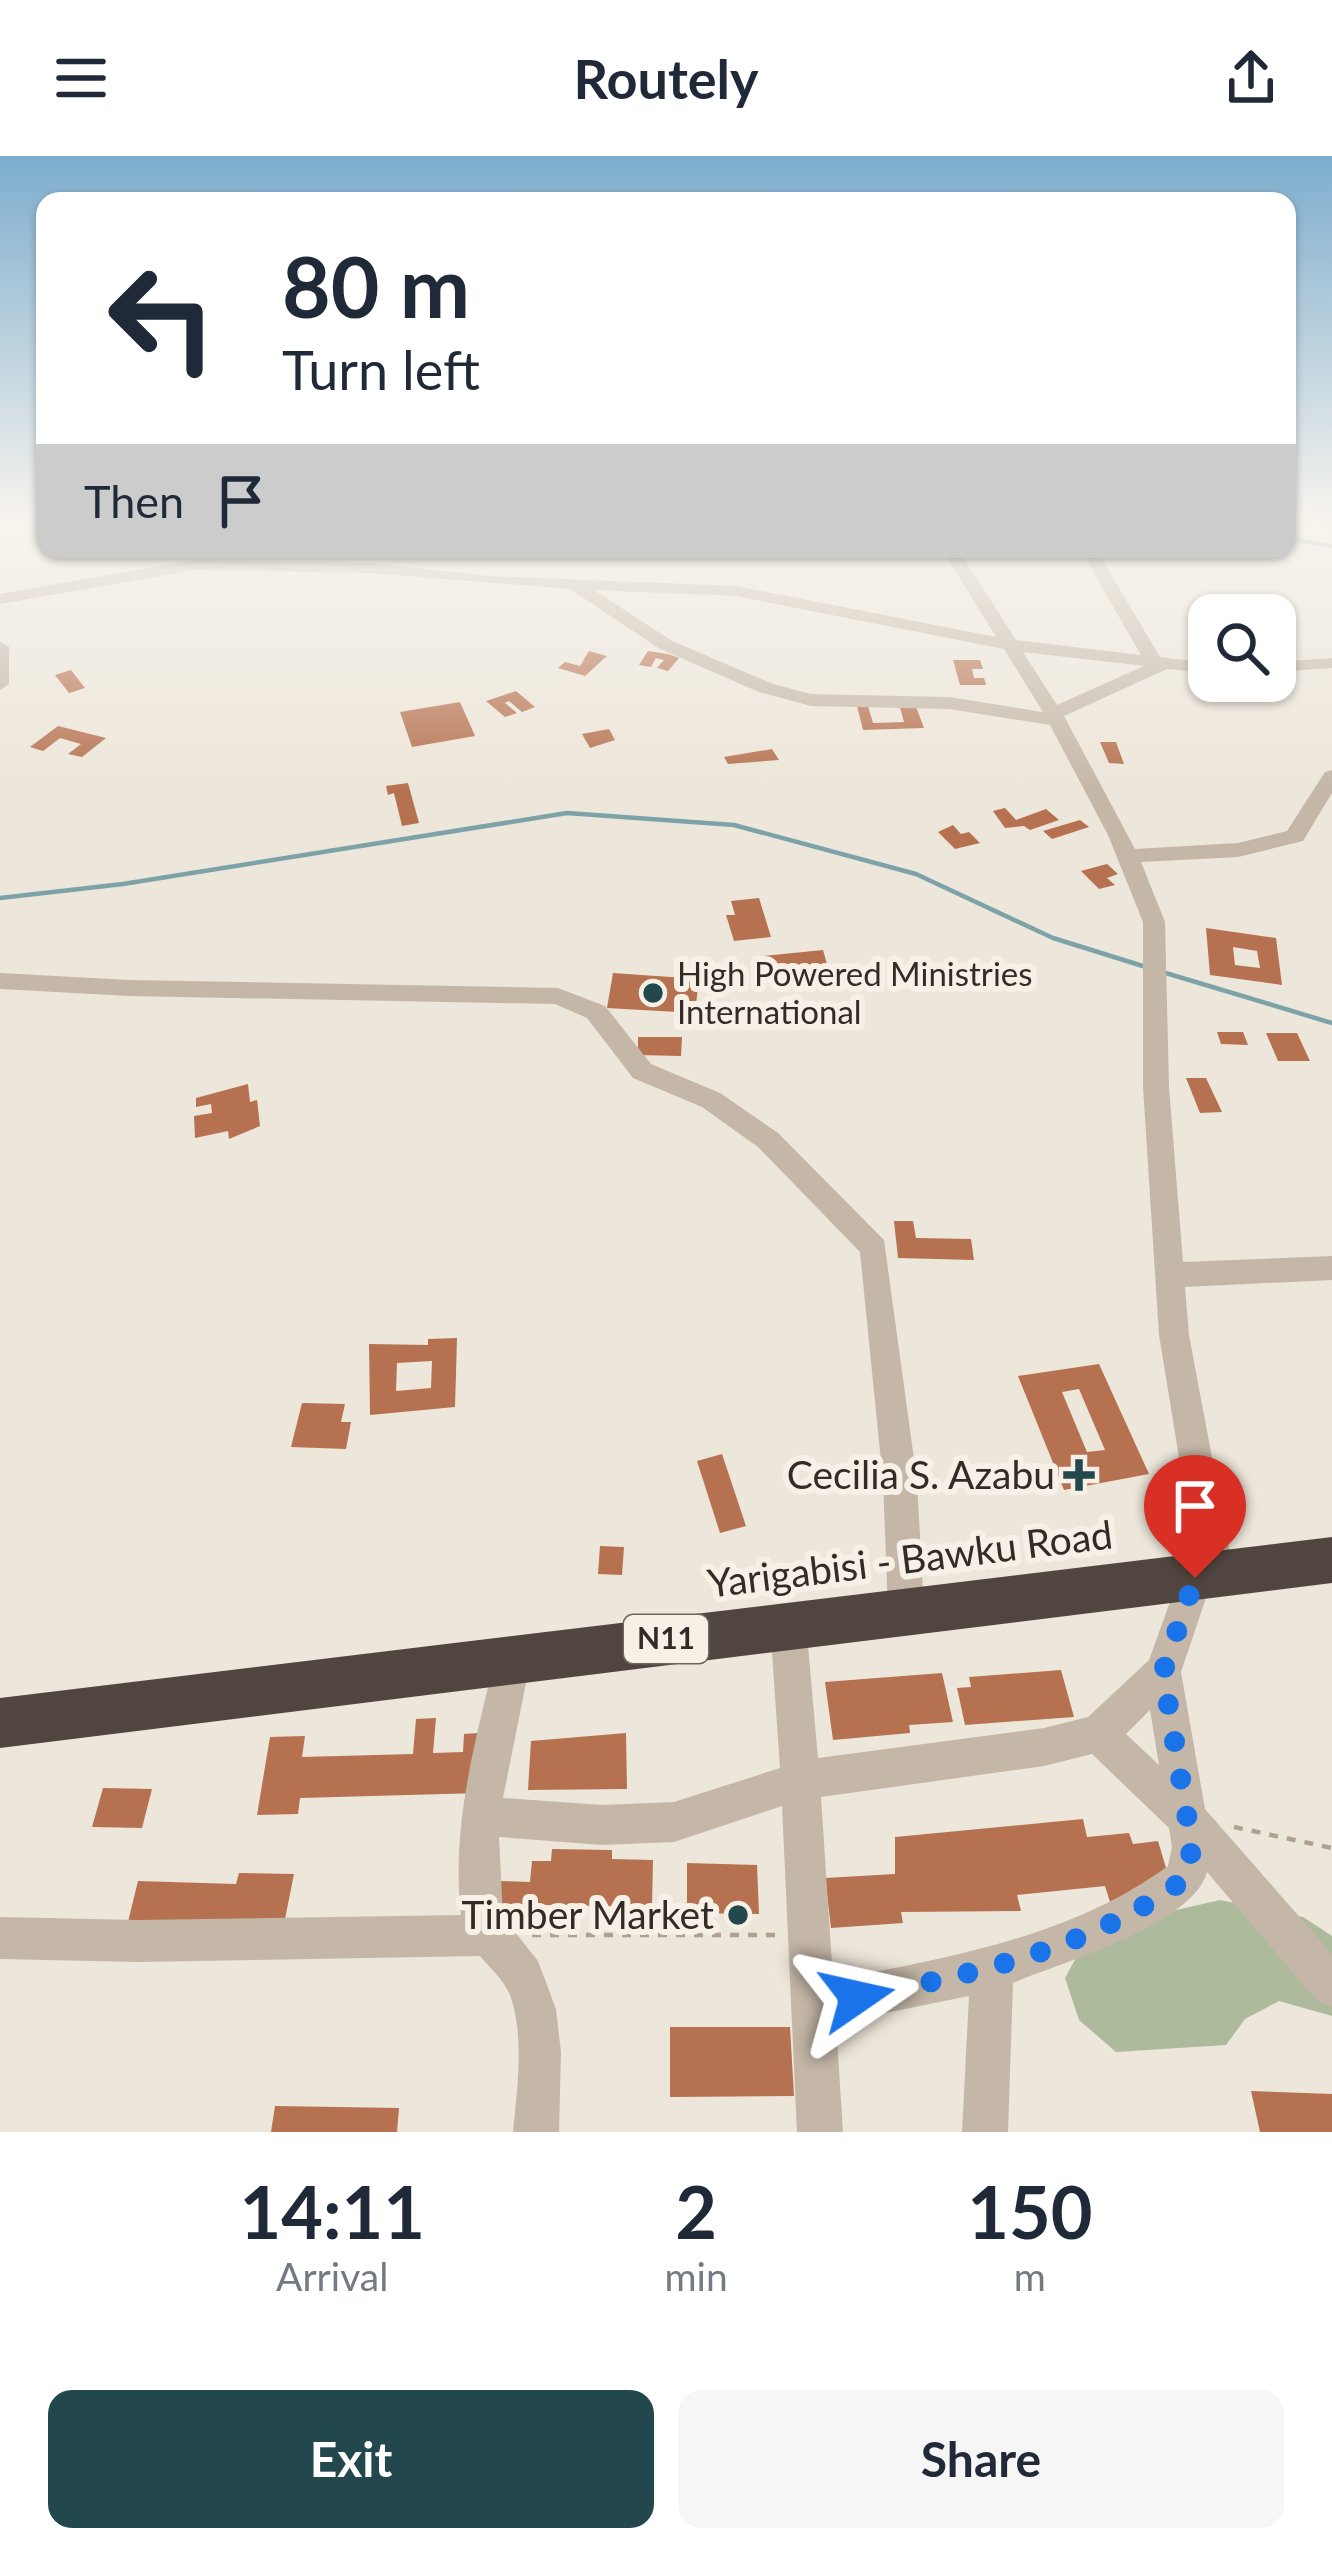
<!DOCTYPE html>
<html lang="en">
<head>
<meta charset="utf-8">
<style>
	:root { --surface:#fff; --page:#f6f6f7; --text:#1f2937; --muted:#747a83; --accent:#22474d }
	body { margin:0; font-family:Lato,sans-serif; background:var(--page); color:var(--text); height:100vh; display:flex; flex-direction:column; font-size:45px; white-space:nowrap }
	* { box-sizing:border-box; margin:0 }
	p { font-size:39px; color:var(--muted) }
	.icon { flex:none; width:66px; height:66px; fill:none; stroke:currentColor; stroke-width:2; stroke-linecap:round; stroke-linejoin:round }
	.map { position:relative; height:1976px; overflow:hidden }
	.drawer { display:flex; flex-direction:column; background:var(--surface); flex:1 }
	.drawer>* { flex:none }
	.banner { position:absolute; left:36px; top:36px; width:1260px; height:366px; border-radius:24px; box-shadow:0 3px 9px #0004; background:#fff; color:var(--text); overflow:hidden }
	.tools { position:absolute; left:1188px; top:438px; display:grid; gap:24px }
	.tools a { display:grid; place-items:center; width:108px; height:108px; border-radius:24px; background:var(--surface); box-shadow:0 3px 9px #0004; font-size:60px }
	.pin { position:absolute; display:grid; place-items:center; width:102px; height:102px; color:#fff; margin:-123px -51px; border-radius:50% 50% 50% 0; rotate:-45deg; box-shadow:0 0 12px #0007 }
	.pin .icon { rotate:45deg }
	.me { position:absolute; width:132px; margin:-66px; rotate:79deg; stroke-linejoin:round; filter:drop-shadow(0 0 9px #0008) }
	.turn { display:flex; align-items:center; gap:42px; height:252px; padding:0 48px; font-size:54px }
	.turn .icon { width:156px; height:156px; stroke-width:2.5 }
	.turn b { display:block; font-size:84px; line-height:102px }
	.then { display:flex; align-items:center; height:114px; padding:0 48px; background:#0003; gap:24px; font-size:45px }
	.eta { display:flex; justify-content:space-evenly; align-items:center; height:204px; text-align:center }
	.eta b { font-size:72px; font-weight:700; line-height:84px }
	.action { display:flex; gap:24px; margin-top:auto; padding:24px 48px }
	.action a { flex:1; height:138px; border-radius:24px; background:var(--accent); color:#fff; font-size:48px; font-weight:700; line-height:138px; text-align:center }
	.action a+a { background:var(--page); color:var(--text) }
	header { display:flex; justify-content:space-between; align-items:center; height:156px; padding:0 48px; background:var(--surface); font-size:54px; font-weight:700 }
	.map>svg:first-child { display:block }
	.green { fill:#aeba9c }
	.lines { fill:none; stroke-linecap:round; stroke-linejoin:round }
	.stream { stroke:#7da2a7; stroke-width:4.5 }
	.building { fill:#b67150; fill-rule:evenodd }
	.path { stroke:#afa192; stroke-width:4.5; stroke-dasharray:9 9; stroke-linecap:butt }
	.minor { fill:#c4b7a8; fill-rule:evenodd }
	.highway { fill:#51463f; fill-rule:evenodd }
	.route { stroke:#1a73e8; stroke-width:21; stroke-dasharray:0 37.8 }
	.poi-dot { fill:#22474d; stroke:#f6f0e6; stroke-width:4.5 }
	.labels { text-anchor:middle; stroke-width:12; stroke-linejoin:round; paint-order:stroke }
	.shield { fill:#f6f0e6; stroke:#6d6660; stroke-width:3 }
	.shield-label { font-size:30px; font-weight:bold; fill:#322b27 }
	.poi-label { font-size:33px; fill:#322b27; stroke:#f6f0e6; text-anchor:start }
	.near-poi-label { font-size:39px; fill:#322b27; stroke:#f6f0e6; text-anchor:end }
	.near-street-label { font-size:39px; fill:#322b27; stroke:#f6f0e6 }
</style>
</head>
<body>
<header><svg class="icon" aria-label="menu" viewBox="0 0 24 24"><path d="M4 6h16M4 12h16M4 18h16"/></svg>Routely<svg class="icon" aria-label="share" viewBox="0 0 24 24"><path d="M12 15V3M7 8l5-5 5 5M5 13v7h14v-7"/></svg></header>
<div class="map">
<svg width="1332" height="1976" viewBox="0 0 1332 1976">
	<rect width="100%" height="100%" fill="#ede6da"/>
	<path class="green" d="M 1220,1744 L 1303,1761 L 1332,1780 L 1332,1860 L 1279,1845 L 1245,1863 L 1226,1889 L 1116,1896 L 1079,1864 L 1065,1822 L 1083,1789 L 1133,1764 Z"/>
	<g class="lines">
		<path class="stream" d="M 1287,382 L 1332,390
			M 0,742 L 123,728 L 567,657 L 734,669 L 916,718 L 1053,782 L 1146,811
			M 1159,815 L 1332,867"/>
	</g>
	<path class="building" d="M 589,495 L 607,500 L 585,520 L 558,512 L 565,506 L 580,510 Z
		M 648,495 L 668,498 L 679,502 L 668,515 L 657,512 L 664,504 L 656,502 L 651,511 L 639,509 Z
		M 953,504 L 980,504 L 983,513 L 972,513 L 974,522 L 984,522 L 986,529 L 960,529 Z
		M 71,514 L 85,532 L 69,537 L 55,519 Z
		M 1285,517 L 1294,523 L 1270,528 L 1284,540 L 1273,542 L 1251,525 L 1275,525 L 1275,519 Z
		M 516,535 L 535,551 L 522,556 L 509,545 L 505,547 L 517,557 L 505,561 L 486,545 Z
		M 460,546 L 475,580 L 412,591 L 400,556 Z
		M 899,548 L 915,548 L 924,572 L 863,574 L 857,550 L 868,550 L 873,567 L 904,566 Z
		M 58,570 L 106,582 L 82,601 L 68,598 L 81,588 L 60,582 L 43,595 L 30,591 Z
		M 609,573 L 615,584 L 590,592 L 582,578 Z
		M 1100,586 L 1116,586 L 1124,608 L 1109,607 Z
		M 772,593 L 779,604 L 728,608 L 724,601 Z
		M 408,627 L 419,667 L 402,670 L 394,637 L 388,639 L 386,630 Z
		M 1005,652 L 1016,664 L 1046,653 L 1059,664 L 1030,674 L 1024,670 L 1005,672 L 993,655 Z
		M 1080,664 L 1089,671 L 1052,683 L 1043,675 Z
		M 953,669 L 961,678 L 969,676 L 980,687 L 955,693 L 938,676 Z
		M 1107,708 L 1118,718 L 1107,722 L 1115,729 L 1099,733 L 1081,715 Z
		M 759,742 L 771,781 L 734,785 L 726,759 L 735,759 L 731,745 Z
		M 1206,772 L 1276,782 L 1282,829 L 1210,819 ZM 1233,791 L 1257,795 L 1260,812 L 1235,809 Z
		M 823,794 L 827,808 L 768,814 L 763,800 Z
		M 613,817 L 699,823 L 695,857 L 607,852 Z
		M 1217,876 L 1243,876 L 1248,889 L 1221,888 Z
		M 1266,877 L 1297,877 L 1310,905 L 1278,905 Z
		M 638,881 L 682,881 L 681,900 L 638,899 Z
		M 1186,922 L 1206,922 L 1222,956 L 1200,957 Z
		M 248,928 L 250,946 L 257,944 L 260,970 L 229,983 L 228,975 L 195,982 L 194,960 L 212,957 L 211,948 L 196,951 L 196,942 Z
		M 894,1065 L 913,1065 L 916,1082 L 971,1083 L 974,1104 L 898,1102 Z
		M 457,1182 L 455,1251 L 370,1259 L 369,1188 L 428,1189 L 428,1183 ZM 432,1205 L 431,1232 L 396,1235 L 397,1207 Z
		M 1099,1208 L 1149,1318 L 1064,1334 L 1018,1220 ZM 1079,1233 L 1105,1294 L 1087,1296 L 1062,1236 Z
		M 302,1247 L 345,1248 L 341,1266 L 351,1266 L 346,1293 L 291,1291 Z
		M 722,1298 L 746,1370 L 720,1377 L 697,1305 Z
		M 600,1390 L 624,1391 L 622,1419 L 598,1418 Z
		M 1061,1514 L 1074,1561 L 965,1569 L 957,1532 L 971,1531 L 969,1521 Z
		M 942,1517 L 953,1566 L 909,1569 L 910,1577 L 833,1584 L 825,1526 Z
		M 436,1562 L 433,1597 L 463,1596 L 464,1578 L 479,1577 L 481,1637 L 300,1642 L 298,1658 L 257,1659 L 270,1581 L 305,1580 L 302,1601 L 413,1598 L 416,1563 Z
		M 626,1577 L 627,1633 L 528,1634 L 531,1585 Z
		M 103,1632 L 152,1633 L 142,1672 L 92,1671 Z
		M 1083,1663 L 1087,1681 L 1129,1677 L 1133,1688 L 1158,1685 L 1169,1722 L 1154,1730 L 1132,1733 L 1137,1746 L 1111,1749 L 1105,1730 L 1017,1739 L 1021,1755 L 901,1756 L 903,1767 L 831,1772 L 825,1722 L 895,1718 L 895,1681 Z
		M 552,1693 L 612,1694 L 612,1703 L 653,1704 L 652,1751 L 497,1748 L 499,1725 L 530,1726 L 532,1705 L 551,1705 Z
		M 687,1707 L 757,1709 L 759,1758 L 687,1757 Z
		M 239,1717 L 294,1718 L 282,1778 L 126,1774 L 138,1725 L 236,1728 Z
		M 670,1871 L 790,1871 L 794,1940 L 670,1941 Z
		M 1251,1935 L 1332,1938 L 1332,1976 L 1260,1976 Z
		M 275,1950 L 399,1952 L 397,1976 L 271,1976 Z"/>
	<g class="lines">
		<path class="path" d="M 1234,1671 L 1332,1692
			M 532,1779 L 780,1779"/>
		<path class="minor" d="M 1317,360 L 1332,360 L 1332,376 L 1327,374 Z
			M 942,393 L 958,393 L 1016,484 L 1141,499 L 1080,393 L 1096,393 L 1160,501 L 1209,507 L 1209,517 L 1167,513 L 1064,560 L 1135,693 L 1238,687 L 1287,675 L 1325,616 L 1332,614 L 1332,637 L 1303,685 L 1238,701 L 1141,706 L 1165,766 L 1169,931 L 1183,1106 L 1332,1100 L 1332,1124 L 1185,1131 L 1189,1179 L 1234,1419 L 1228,1431 L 1216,1436 L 1209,1433 L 1181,1516 L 1205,1653 L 1332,1798 L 1332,1851 L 1317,1845 L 1207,1716 C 1193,1769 1062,1806 1013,1827 L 1008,1976 L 962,1976 L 969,1840 L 836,1867 L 843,1976 L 797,1976 L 782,1650 L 674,1686 L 602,1689 L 499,1681 L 503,1761 L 538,1805 L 556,1853 L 561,1896 L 559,1976 L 513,1976 C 517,1934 525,1880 510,1839 C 504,1824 490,1812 480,1800 L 139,1806 L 0,1803 L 0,1761 L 139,1764 L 461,1759 C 451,1670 475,1587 495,1502 L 500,1489 L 513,1484 L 526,1489 L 531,1502 L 503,1642 L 602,1649 L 674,1646 L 780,1612 L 770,1468 L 775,1455 L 788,1450 L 801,1455 L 806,1468 L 818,1602 L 1044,1572 L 1088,1561 L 1149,1504 L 1183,1410 L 1196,1405 L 1159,1179 L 1143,931 L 1143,766 L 1108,679 L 1050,569 L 949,553 L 811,550 L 759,536 L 660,493 L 570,433 L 370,417 L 194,414 L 0,448 L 0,438 L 194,404 L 370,407 L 490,420 L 736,430 L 996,481 ZM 594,434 L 736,440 L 1004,493 L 1043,556 L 949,541 L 811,538 L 773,528 L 672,485 ZM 1023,496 L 1144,510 L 1057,549 ZM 1150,1554 L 1159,1609 L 1126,1578 ZM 1092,1598 L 1169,1672 L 1172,1691 L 1168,1710 C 1071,1781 948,1802 833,1824 L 821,1641 L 1044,1610 Z
			M 0,486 L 9,491 L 9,528 L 0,534 Z
			M 1332,502 L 1332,512 L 1275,516 L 1275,506 Z
			M 0,817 L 129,824 L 558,832 L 605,850 L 651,908 L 720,937 L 778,977 L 884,1084 L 917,1325 L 924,1453 L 919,1466 L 906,1471 L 893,1466 L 888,1453 L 883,1325 L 860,1096 L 758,991 L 702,951 L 633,922 L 587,862 L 555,848 L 129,840 L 0,833 Z"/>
		<path class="highway" d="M 1332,1381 L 1332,1427 L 0,1592 L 0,1542 Z"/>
	</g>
	<linearGradient id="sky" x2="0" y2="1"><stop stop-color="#7dadce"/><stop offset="0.57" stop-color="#f7f4ee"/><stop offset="1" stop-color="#f7f4ee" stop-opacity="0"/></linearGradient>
	<rect width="1332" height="636" fill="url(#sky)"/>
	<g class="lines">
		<path class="route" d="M 857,1841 C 970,1819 1092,1793 1186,1722 L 1192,1691 L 1163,1516 L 1195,1422"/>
	</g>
	<g class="poi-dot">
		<circle cx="653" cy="837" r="12"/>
		<path d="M1073 1301h12v12h12v12h-12v12h-12v-12h-12v-12h12z"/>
		<circle cx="738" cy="1759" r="12"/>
	</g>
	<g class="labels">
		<rect class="shield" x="624" y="1459" width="84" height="48" rx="9"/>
		<g class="shield-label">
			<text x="666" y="1493">N11</text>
		</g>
		<g class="poi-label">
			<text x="677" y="830">High Powered Ministries<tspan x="677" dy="38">International</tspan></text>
		</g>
		<g class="near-poi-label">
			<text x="1055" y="1333">Cecilia S. Azabu</text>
			<text x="714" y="1773">Timber Market</text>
		</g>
		<g class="near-street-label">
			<text transform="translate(910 1403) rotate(-7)" y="14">Yarigabisi - Bawku Road</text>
		</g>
	</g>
</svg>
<div class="tools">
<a><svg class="icon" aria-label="search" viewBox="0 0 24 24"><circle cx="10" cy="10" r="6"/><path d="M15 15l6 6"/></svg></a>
</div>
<div class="pin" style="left:1195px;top:1422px;background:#d93025"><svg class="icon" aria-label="arrive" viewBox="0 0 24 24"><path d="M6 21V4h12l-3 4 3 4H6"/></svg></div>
<svg class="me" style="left:857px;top:1841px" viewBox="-20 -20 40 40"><path d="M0-17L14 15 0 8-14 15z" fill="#1a73e8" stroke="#fff" stroke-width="4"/></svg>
<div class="banner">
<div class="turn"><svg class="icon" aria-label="left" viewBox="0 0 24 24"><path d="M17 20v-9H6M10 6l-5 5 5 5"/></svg><div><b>80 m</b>Turn left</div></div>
<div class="then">Then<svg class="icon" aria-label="arrive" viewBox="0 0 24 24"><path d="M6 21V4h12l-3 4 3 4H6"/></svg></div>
</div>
</div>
<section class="drawer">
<div class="eta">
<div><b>14:11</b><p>Arrival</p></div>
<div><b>2</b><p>min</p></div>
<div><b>150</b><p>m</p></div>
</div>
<div class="action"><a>Exit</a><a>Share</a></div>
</section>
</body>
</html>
